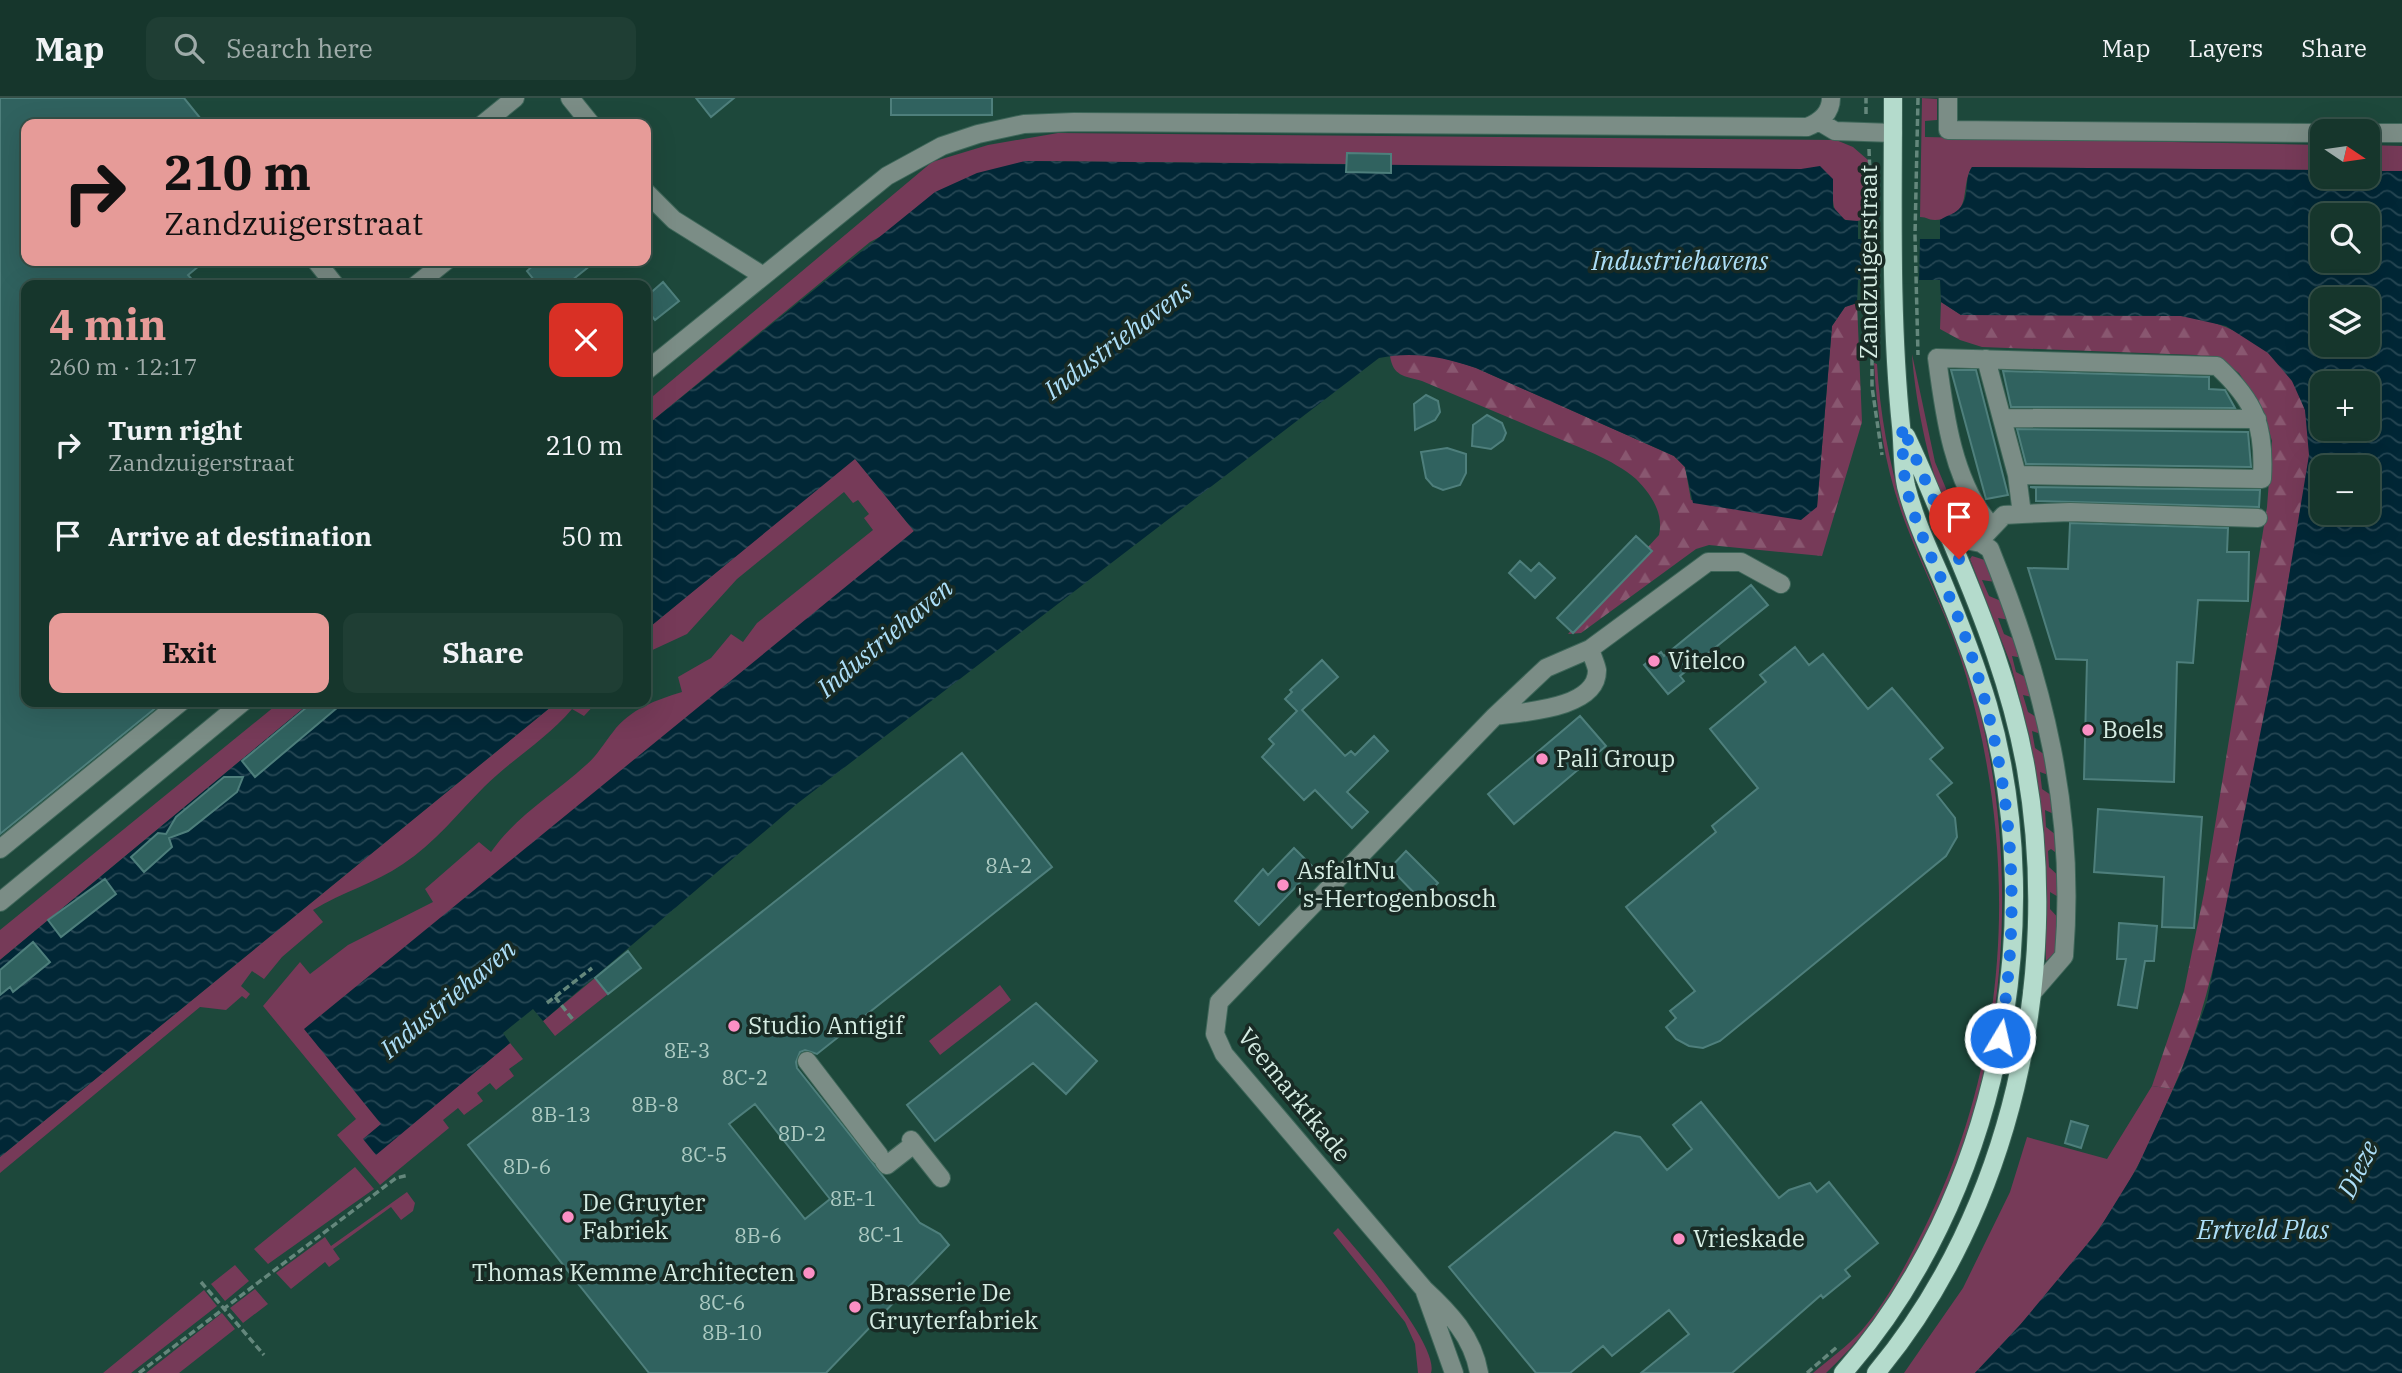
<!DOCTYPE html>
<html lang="en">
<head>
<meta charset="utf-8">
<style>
	:root { --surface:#16362c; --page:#1f3e34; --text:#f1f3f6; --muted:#9eaba9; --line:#355048; --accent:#e69b98 }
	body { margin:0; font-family:"IBM Plex Serif",serif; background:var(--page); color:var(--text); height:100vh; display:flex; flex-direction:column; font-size:26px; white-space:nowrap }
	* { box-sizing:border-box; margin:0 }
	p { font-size:23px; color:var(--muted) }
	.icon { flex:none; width:38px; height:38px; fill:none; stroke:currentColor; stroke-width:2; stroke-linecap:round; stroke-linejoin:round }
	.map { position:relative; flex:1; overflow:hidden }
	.sheet { position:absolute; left:21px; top:182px; width:630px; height:427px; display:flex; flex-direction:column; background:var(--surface); border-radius:14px; box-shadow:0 7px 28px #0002,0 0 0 2px var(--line) }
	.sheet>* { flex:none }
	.hud { position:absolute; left:21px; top:21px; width:630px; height:147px; border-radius:14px; box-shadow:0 7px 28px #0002,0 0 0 2px var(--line); background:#e69b98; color:#111; overflow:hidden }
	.needle { width:46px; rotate:103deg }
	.buttons { position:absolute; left:2310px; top:21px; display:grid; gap:14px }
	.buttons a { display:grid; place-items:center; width:70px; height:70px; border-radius:14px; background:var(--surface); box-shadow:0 7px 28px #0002,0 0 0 2px var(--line); font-size:35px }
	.pin { position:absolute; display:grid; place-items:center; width:60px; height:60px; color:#fff; margin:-72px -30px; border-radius:50% 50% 50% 0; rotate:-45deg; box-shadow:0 0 7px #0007 }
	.pin .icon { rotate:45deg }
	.me { position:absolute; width:77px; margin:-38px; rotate:9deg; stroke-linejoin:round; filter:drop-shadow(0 0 5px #0008) }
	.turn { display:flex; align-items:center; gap:24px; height:147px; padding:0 28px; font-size:32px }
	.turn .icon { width:91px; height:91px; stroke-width:2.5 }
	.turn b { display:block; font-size:49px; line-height:60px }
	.round { display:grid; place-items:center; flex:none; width:74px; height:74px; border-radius:14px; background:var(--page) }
	.headline { display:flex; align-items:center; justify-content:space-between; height:119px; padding:0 28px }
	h1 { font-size:42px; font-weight:800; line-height:52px; color:var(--accent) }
	.button { display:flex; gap:14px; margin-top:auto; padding:14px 28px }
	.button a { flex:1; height:80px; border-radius:14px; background:var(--accent); color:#111; font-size:28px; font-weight:800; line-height:80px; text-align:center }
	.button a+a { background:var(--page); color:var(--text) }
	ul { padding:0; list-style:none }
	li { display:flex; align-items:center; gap:21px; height:91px; padding:0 28px }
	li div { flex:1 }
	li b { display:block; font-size:26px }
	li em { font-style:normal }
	header { display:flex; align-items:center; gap:42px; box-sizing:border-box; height:98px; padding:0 35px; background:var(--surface); border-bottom:2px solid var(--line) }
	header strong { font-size:33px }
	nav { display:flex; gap:38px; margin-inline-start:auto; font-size:24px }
	.search { width:490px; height:63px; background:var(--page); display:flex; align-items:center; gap:18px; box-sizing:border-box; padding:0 24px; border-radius:14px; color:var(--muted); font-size:26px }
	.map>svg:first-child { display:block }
	.grass { fill:#763a58 }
	.forest { fill:url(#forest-firs) }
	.water { fill:url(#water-waves); fill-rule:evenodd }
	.pier { fill:#1d483b }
	.building { fill:#30625f; stroke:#4e7f7c; stroke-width:2; fill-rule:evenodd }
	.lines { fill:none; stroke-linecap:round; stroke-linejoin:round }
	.minor-casing { stroke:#3e6659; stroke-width:20 }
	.major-casing { stroke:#3e6659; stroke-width:20 }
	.path { stroke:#64877c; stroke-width:3.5; stroke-dasharray:7 3.5; stroke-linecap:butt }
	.minor { stroke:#7b8d86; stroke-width:18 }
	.major { stroke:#b4dbcc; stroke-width:18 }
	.route { stroke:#1a73e8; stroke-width:12; stroke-dasharray:0 21.6 }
	.poi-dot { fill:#fb8fc4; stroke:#182a24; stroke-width:2.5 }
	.labels { text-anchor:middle; stroke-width:7; stroke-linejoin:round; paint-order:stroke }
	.number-label { font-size:21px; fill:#accac2 }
	.street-label { font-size:24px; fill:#d5ece3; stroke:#182a24 }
	.poi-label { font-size:24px; fill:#d5ece3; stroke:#182a24; text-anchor:start }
	.water-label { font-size:26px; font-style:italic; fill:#acdef7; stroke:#182a24 }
</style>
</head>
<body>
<header>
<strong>Map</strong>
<div class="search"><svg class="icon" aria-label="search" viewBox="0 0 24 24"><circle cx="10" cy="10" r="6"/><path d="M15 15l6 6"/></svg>Search here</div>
<nav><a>Map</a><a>Layers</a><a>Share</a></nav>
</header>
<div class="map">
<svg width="2402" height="1275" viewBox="0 0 2402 1275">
	<defs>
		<pattern id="forest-firs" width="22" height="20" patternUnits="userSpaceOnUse" patternTransform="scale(1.75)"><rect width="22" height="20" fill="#763a58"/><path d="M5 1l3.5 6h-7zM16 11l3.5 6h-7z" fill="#895770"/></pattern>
		<pattern id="water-waves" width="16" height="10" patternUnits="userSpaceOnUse" patternTransform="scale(1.75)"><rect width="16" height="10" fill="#012736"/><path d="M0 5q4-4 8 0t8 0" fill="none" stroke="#254653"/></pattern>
	</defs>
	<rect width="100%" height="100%" fill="#1d483b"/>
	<path class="grass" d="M 1922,0 L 1937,1 L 1937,22 L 1925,23 L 1925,39 L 2322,47 L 2322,72 L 1972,69 C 1959,89 1975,119 1935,122 C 1927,122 1928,119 1920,119 Z
		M 1058,35 L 1836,42 L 1853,49 L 1868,62 L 1868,121 C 1861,121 1859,124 1852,123 C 1829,122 1833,98 1833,81 L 1346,66 L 1025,63 L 870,144 L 646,328 L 646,304 L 932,64 L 988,47 Z
		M 2368,47 L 2402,48 L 2402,73 L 2368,73 Z
		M 1912,256 L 1935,364 L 1960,424 L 1958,427 C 1932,399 1914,295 1912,256 Z
		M 1874,265 L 1877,266 C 1880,316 1889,365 1904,414 C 1926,481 1961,542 1979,610 C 2034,825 1994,1117 1826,1275 L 1813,1275 C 1829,1261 1848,1248 1862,1232 C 1887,1203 1907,1165 1924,1131 C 2010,959 2019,763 1967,581 C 1952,527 1925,477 1905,424 C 1886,374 1877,319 1874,265 Z
		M 855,360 L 914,433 L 381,1026 L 376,1056 L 510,945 L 523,961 L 509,971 L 514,978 L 496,992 L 490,985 L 477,995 L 483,1003 L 464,1017 L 458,1010 L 443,1022 L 449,1030 L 380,1087 L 337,1037 L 356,1021 L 263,908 L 300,864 L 310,876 L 348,847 L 433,804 L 425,791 L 479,744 L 491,754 C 517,717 553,697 586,667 C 597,658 604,645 613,634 C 630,611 656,602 682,594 L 678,579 L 711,560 L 731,536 L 743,544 L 757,525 L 873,432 L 864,420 L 869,416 L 858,402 L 853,405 L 844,394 L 737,481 L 687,536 L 646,555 L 646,532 Z
		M 1972,458 L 1988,463 L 1995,484 L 1982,482 L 1989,498 L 2006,505 L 2010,522 L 1998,520 L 2004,536 L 2021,544 L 2023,560 L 2012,558 L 2016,574 L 2033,583 L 2036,600 L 2023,597 L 2028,614 L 2043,623 L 2044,637 L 2032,633 L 2035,650 L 2051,661 L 2051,678 L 2040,674 L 2042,691 L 2057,701 L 2056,717 L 2045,712 L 2046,729 L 2061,741 L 2059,757 L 2051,751 L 2048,753 L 2049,769 L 2063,782 L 2060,800 L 2050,794 L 2050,811 L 2063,825 L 2061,849 L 2046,863 L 2045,760 L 2030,641 L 2011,567 L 1970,461 Z
		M 280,604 L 311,604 L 0,862 L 0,832 Z
		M 557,604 L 597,604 L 584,618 L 572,611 C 547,641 512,661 484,689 C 458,715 435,745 403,766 C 374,786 342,794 313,812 L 323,824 L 282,859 L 264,881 L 252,873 L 241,888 L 250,896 L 246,901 L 242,898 L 226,912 L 200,909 L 0,1075 L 0,1059 Z
		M 595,880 L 608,896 L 555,938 L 543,923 Z
		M 1000,887 L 1011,902 L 940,957 L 929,943 Z
		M 2152,988 L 2173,991 C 2161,1017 2151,1044 2137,1069 C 2097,1146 2034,1213 1975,1275 L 1904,1275 L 1963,1190 L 2010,1094 L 2027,1039 L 2107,1061 Z
		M 355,1069 L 374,1091 L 268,1166 L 254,1151 Z
		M 407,1094 L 415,1105 L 413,1113 L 401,1122 L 391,1109 L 333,1151 L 340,1161 L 329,1169 L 325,1164 L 291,1191 L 276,1175 L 325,1139 L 331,1148 Z
		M 1338,1130 C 1359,1154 1440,1248 1431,1275 L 1418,1275 L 1415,1246 L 1405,1224 L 1333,1135 Z
		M 235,1167 L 249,1183 L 225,1203 L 211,1186 Z
		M 255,1191 L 268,1206 L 243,1225 L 230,1210 Z
		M 204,1192 L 217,1208 L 131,1275 L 103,1275 Z
		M 222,1215 L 235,1231 L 179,1275 L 146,1275 Z"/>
	<path class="forest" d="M 1941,204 L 1961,217 L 2181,218 C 2234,223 2290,257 2305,312 C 2318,363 2297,433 2288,485 C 2274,571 2257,656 2240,741 C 2223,826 2209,911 2173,991 L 2152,988 L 2184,893 L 2204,795 L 2267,409 L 2272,343 L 2263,312 L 2239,275 L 2221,262 L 2196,257 L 1982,249 L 1960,242 L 1940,231 Z
		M 1857,205 L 1862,324 L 1822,458 L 1709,447 L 1696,451 L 1581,535 L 1568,536 L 1659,437 C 1664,415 1651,396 1636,381 C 1613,361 1578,349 1550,337 C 1508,319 1465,301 1422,283 C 1404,278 1393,278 1390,258 C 1419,252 1449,261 1476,270 L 1674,358 L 1685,369 L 1691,402 L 1817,409 L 1832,228 L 1845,209 Z"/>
	<path class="water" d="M 1025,63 L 1801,71 L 1820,68 L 1833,81 L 1833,109 L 1845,122 L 1858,123 L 1858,141 L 1940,141 L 1940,122 C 1945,118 1953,117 1959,111 C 1971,99 1963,82 1972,69 L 2322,72 L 2322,79 L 2368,79 L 2368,73 L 2402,73 L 2402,1275 L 1975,1275 L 2020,1227 L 2098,1133 L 2137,1070 L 2181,974 L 2207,903 L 2277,551 L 2309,357 L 2305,312 L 2292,283 L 2268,255 L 2226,228 L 2181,218 L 1961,217 L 1941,204 L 1940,182 L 1858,182 L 1857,205 L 1845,209 L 1832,228 L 1817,409 L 1801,422 L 1693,405 L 1685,369 L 1674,358 L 1476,270 C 1443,259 1414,253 1379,260 L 798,705 L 543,923 L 533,911 L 503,935 L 510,945 L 376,1057 L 363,1041 L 381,1026 L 304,931 L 914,433 L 855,361 L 646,532 L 646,328 L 935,94 L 977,75 ZM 2322,117 L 2368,117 L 2368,163 L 2322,163 ZM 2322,201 L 2368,201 L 2368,247 L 2322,247 ZM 2322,285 L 2368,285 L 2368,331 L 2322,331 ZM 2322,369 L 2368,369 L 2368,415 L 2322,415 Z
		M 311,604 L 557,604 L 0,1059 L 0,862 Z"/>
	<path class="pier" d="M 1868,138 L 1920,138 L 1919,186 L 1868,185 Z"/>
	<path class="building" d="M 0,0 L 184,0 L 205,26 L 26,26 L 26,163 L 205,163 L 188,177 L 197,187 L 26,187 L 26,604 L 163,604 L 0,736 Z
		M 696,0 L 734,0 L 711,19 Z
		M 891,0 L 992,0 L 992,17 L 891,17 Z
		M 1347,55 L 1391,56 L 1391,75 L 1346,74 Z
		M 538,163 L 596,163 L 566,187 L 538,187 L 527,173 Z
		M 663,184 L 679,203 L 655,222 L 646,211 L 646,199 Z
		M 1951,272 L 1976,272 L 2008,397 L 1986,401 Z
		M 2003,273 L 2209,279 L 2209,291 L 2225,292 L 2235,310 L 2011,309 Z
		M 1426,297 L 1438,303 L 1440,314 L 1435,322 L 1415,332 L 1414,306 Z
		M 1487,317 L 1502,325 L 1506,335 L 1503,342 L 1491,351 L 1472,348 L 1473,327 Z
		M 2017,331 L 2248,334 L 2251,369 L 2026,366 Z
		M 1447,350 L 1466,356 L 1466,375 L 1460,387 L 1443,392 L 1433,388 L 1426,380 L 1421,354 Z
		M 2030,389 L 2260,392 L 2259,409 L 2036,403 L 2036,390 Z
		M 2070,425 L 2228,430 L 2227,454 L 2249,454 L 2248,503 L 2198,502 L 2193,565 L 2177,564 L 2174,684 L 2084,681 L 2087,562 L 2056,561 L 2028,470 L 2068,471 Z
		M 1636,438 L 1652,453 L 1573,535 L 1557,520 Z
		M 1520,463 L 1531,473 L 1539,465 L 1555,480 L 1535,500 L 1509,475 Z
		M 1751,487 L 1768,507 L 1680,578 L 1684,583 L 1668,596 L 1644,567 L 1661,554 L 1664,558 Z
		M 1795,549 L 1809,567 L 1823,556 L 1868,611 L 1892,590 L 1943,650 L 1930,661 L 1952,685 L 1937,697 L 1955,720 L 1957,739 L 1946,758 L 1720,943 L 1703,950 L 1689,948 L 1676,941 L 1666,929 L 1676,920 L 1670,913 L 1695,893 L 1626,809 L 1716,734 L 1712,728 L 1758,690 L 1710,631 L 1766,584 L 1760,577 Z
		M 1322,562 L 1338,579 L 1302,612 L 1345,658 L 1351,653 L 1355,657 L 1374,638 L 1388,653 L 1347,694 L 1368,714 L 1352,730 L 1315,692 L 1304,702 L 1262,659 L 1274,646 L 1269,641 L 1297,613 L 1285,601 L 1292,594 L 1290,592 Z
		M 313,604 L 344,604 L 255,679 L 242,663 Z
		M 1580,618 L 1606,648 L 1514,726 L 1488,696 Z
		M 962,655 L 1052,769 L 817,956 L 805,952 L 800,954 L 796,964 L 797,970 L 920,1125 L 940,1136 L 949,1147 L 826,1275 L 649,1275 L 468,1047 ZM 755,1006 L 830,1101 L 805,1121 L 729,1026 Z
		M 224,679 L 243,679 L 237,694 L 188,733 L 169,740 L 172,749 L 144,774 L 131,759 L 158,735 L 166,736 L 176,719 Z
		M 2098,711 L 2202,719 L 2194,830 L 2162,829 L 2164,779 L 2094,774 Z
		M 1294,750 L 1314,770 L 1259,827 L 1235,803 L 1263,771 L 1268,777 Z
		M 1406,753 L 1438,785 L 1421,802 L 1390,770 Z
		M 105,781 L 116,796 L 61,839 L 48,822 Z
		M 2119,825 L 2157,828 L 2154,863 L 2145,863 L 2137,910 L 2118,907 L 2126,861 L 2117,861 Z
		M 33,844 L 50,864 L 13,894 L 10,889 L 0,897 L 0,872 Z
		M 628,853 L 641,870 L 608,896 L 595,880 Z
		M 1036,905 L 1097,963 L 1066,996 L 1033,965 L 935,1043 L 907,1007 Z
		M 1701,1004 L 1779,1100 L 1789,1092 L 1810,1085 L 1817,1094 L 1829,1084 L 1878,1145 L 1845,1172 L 1850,1178 L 1823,1200 L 1821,1197 L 1732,1275 L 1641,1275 L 1689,1236 L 1669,1212 L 1612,1258 L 1603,1248 L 1570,1275 L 1536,1275 L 1449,1169 L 1615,1034 L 1640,1039 L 1667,1072 L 1692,1051 L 1673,1027 Z
		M 2071,1023 L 2088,1028 L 2081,1050 L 2065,1045 Z"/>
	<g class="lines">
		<g class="minor-casing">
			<path id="minor" d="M 570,0 L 591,26
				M 1948,0 L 1948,32 L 2322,35
				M 1820,24 L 1835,33 L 1893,35
				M 483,26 L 515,0
				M 2368,35 L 2402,35
				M 646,94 L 674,122 L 762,177
				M 316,163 L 335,187
				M 416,187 L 446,163
				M 646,273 L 887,78 L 942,48 L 978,36 L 1024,26 L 1074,24 L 1807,29 C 1820,24 1831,15 1831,0
				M 2002,320 L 2257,321
				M 2022,416 L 2070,414 L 2258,420
				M 1991,427 C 1953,386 1944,314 1937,260 L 2217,268 C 2256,304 2265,329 2262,381 L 2017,377
				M 1986,436 L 2004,417 L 2022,416 L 2017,377 L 1986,261
				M 1949,439 L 1981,445 L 1990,451 C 2044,585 2076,713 2064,858 L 2032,895
				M 1495,618 C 1522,614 1598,611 1597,572 C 1596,566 1592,558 1590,551
				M 0,751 L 181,604
				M 0,804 L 243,604
				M 807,963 L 879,1057
				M 911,1042 L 941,1080
				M 884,1063 L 887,1067 L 914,1046
				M 1425,1194 L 1454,1275
				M 1479,1275 C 1473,1239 1449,1214 1424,1191 L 1224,956 L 1215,936 L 1219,904 L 1495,618 L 1546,570 L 1590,551 L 1708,464 L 1741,464 L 1781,486"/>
		</g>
		<g class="major-casing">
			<path id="major" d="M 1843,1275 C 1996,1103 2052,828 1988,607 C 1975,564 1959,523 1942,482 C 1929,452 1914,420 1906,388 C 1902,369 1903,347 1901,328 C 1890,219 1893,110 1893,0
				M 1876,1275 C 2012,1112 2062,877 2026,671 C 2012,592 1983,518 1952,445 C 1937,409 1923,373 1906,338"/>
		</g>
		<path class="path" d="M 1918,0 L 1915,137 L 1918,257
			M 1866,16 L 1866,0
			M 1869,51 L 1872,127
			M 1872,145 L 1872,289 L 1882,357
			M 555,899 L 574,923
			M 547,905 L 592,870
			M 201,1184 L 264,1257
			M 139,1275 L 396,1080 L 409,1077
			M 1807,1275 L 1837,1249"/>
		<use href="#minor" class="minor"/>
		<use href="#major" class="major"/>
	</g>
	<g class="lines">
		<path class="route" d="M 1959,461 L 1902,328 C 1903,347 1902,368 1906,387 C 1917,440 1949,489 1966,541 C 2012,673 2023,802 2000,940"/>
	</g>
	<g class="poi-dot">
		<circle cx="1654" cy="563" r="7"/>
		<circle cx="2088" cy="632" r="7"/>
		<circle cx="1542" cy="661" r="7"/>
		<circle cx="1283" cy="787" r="7"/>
		<circle cx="734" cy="928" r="7"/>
		<circle cx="568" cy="1119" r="7"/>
		<circle cx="1679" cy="1141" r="7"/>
		<circle cx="809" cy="1175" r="7"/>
		<circle cx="855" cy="1209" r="7"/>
	</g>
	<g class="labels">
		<g class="number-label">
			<text x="1009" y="775">8A-2</text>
			<text x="687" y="960">8E-3</text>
			<text x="745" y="987">8C-2</text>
			<text x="655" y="1014">8B-8</text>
			<text x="561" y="1024">8B-13</text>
			<text x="802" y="1043">8D-2</text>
			<text x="704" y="1064">8C-5</text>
			<text x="527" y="1076">8D-6</text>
			<text x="853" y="1108">8E-1</text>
			<text x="881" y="1144">8C-1</text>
			<text x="758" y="1145">8B-6</text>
			<text x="722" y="1212">8C-6</text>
			<text x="732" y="1242">8B-10</text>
		</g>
		<g class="street-label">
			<text transform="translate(1869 164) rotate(-90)" y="8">Zandzuigerstraat</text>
			<text transform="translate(1294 997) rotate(51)" y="8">Veemarktkade</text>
		</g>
		<g class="poi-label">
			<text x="1668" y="571">Vitelco</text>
			<text x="2102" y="640">Boels</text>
			<text x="1556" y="669">Pali Group</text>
			<text x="1297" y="781">AsfaltNu<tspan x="1297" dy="28">'s-Hertogenbosch</tspan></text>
			<text x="748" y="936">Studio Antigif</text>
			<text x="582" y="1113">De Gruyter<tspan x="582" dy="28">Fabriek</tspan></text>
			<text x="1693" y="1149">Vrieskade</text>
			<text x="795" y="1183" text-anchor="end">Thomas Kemme Architecten</text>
			<text x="869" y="1203">Brasserie De<tspan x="869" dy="28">Gruyterfabriek</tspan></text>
		</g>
		<g class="water-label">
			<text x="1680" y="172">Industriehavens</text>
			<text transform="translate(1118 242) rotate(-37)" y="9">Industriehavens</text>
			<text transform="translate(885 540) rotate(-40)" y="9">Industriehaven</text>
			<text transform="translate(448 901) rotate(-40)" y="9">Industriehaven</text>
			<text transform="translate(2358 1071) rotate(-64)" y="9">Dieze</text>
			<text x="2263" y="1141">Ertveld Plas</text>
		</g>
	</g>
</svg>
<div class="buttons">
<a><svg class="needle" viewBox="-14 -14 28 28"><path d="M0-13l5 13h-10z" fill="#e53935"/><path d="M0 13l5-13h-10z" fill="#9eaba9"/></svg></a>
<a><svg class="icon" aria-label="search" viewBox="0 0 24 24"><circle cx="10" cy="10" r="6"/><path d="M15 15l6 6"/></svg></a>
<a><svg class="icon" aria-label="layers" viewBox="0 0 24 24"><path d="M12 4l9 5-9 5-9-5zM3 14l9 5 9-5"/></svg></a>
<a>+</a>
<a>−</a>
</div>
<div class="pin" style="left:1959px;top:461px;background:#d93025"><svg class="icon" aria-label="arrive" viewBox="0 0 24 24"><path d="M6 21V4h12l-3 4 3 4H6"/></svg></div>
<svg class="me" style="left:2000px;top:940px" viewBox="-20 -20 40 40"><circle r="17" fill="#1a73e8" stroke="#fff" stroke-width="3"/><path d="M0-11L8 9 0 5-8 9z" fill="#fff"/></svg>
<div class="hud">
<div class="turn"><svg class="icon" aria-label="right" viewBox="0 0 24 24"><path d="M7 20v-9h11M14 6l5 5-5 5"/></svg><div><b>210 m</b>Zandzuigerstraat</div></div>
</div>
<section class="sheet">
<div class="headline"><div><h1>4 min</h1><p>260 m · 12:17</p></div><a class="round" style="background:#d93025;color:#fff"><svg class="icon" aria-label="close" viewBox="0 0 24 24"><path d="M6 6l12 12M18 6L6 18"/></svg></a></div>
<ul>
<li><svg class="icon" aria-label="right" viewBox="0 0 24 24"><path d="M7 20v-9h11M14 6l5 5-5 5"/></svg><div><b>Turn right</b><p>Zandzuigerstraat</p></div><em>210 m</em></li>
<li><svg class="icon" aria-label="arrive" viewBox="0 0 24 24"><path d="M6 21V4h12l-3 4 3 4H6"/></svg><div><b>Arrive at destination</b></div><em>50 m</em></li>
</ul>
<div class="button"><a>Exit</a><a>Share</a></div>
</section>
</div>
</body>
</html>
